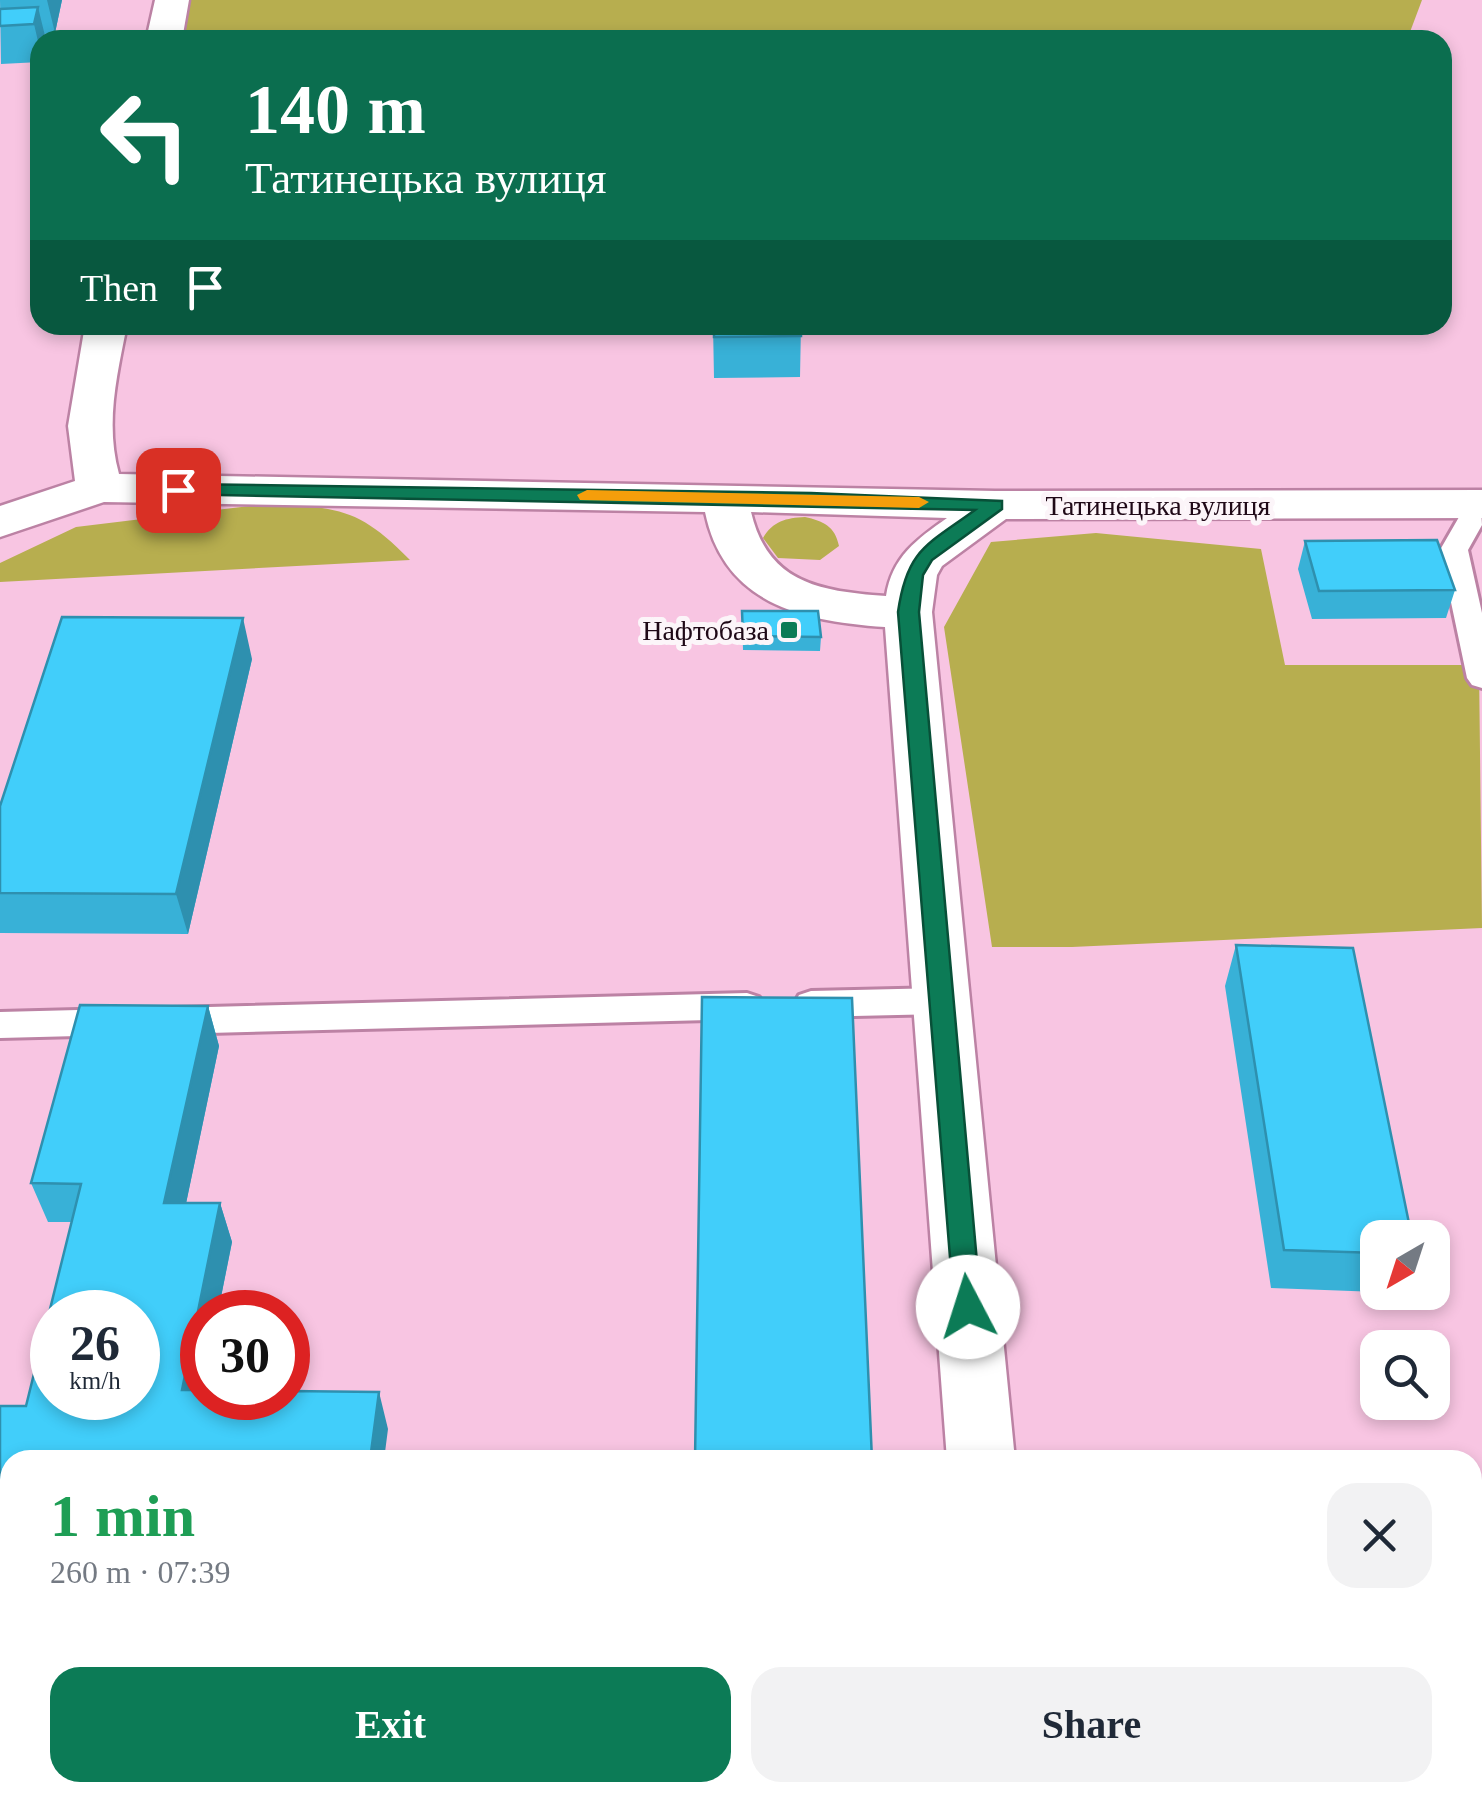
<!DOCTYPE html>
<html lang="en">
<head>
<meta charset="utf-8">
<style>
	:root { --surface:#fff; --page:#f2f2f3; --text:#1f2937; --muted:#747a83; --accent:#0c7b56 }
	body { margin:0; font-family:Georgia,serif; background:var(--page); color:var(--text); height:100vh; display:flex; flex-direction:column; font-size:38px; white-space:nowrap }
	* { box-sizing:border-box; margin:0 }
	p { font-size:32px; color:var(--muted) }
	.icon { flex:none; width:55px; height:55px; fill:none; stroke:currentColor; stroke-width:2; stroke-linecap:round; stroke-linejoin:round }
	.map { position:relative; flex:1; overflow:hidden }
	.drawer { position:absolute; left:0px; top:1450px; width:1482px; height:352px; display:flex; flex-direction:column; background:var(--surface); border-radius:30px 30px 0 0; box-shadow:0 5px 15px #0003 }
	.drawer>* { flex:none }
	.hud { position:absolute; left:30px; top:30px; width:1422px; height:305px; border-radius:30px; box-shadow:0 5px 15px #0003; background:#0b6e4f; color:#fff; overflow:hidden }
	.needle { width:65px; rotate:219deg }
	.tools { position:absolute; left:1360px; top:1220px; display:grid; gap:20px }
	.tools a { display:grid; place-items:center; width:90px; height:90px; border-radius:20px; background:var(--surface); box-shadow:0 5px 15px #0003; font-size:50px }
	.speed { position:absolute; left:30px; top:1290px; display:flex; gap:20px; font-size:50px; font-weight:700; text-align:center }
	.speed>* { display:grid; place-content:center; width:130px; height:130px; border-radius:50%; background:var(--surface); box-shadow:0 5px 15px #0003; line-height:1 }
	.speed small { font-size:25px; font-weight:400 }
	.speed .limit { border:15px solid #d22; background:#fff; color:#111 }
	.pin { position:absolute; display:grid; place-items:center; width:85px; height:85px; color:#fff; margin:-42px; border-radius:20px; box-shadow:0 5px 15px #0006 }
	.me { position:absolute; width:110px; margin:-55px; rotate:355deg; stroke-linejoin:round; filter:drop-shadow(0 0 8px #0008) }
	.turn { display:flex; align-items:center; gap:35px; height:210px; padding:0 50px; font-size:45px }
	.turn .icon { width:130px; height:130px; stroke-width:2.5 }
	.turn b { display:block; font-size:70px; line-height:85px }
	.then { display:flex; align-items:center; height:95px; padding:0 50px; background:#0003; gap:20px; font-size:38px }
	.round { display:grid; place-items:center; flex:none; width:105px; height:105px; border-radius:30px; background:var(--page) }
	.summary { display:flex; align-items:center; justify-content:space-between; height:170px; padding:0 50px }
	h1 { font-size:60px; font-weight:800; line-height:75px; color:#1e9e55 }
	.action { display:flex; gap:20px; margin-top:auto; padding:20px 50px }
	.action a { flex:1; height:115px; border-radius:30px; background:var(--accent); color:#fff; font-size:40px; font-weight:800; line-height:115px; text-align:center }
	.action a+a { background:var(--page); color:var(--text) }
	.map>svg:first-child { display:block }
	.green { fill:#b7ae4f }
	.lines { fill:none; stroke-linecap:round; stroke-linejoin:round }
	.lane-casing { stroke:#bc82a4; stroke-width:6 }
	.street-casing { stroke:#bc82a4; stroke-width:5 }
	.lane { fill:#fff; fill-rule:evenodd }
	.street { fill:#fff; fill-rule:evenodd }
	.rail { stroke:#876379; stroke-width:9; stroke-dasharray:24 12; stroke-linecap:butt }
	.wall { fill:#38b1d7 }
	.shaded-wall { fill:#2e90af }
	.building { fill:#41cefa; stroke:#2e90af; stroke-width:2.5; fill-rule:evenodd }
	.route { fill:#0c7b56; stroke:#085038; stroke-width:2.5 }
	.slow { fill:#f59e0b }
	.poi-dot { fill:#0c7b56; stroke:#fcf5f9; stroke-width:4 }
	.labels { text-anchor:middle; stroke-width:10; stroke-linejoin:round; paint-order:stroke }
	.street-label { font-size:28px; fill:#1f0917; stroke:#fcf5f9 }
	.poi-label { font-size:28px; fill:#1f0917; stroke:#fcf5f9; text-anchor:end }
</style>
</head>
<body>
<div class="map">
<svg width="1482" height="1801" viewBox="0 0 1482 1801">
	<rect width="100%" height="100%" fill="#f8c5e2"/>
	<path class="green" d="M 169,0 L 1422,0 L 1407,40 L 162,40 Z
		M 274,503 C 342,509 360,509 410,560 L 0,582 L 0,563 L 76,527 Z
		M 805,517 C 823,521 835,526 839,546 L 820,560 L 778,558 L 763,538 C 773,521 786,518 805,517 Z
		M 1096,533 L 1261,549 L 1285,665 L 1479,665 L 1482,928 L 1072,947 L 992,947 L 944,627 L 991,542 Z"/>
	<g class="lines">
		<g class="lane-casing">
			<path id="lane" d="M 1480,496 L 1482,525 L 1468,550 L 1482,613 L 1482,688 L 1472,685 L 1467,678 L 1440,550 L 1470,498 Z
				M 941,988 L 953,992 L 958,1001 L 953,1010 L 941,1014 L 811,1017 L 799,1013 L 794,1004 L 799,995 L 811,991 Z
				M 747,993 L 759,997 L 764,1006 L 759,1015 L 747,1019 L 171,1034 L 159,1030 L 154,1021 L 159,1012 L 171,1008 Z
				M 117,1009 L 129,1013 L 134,1022 L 129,1031 L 117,1035 L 0,1038 L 0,1012 Z"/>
		</g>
		<g class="street-casing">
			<path id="street" d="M 155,0 L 189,0 L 182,40 L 146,40 Z
				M 85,325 L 127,325 C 117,375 105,424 119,474 L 995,491 L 1482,490 L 1482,518 L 1006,519 L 942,566 L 937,575 L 932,612 L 1015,1460 L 947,1460 L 885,627 C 801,621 724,604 705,512 L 104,502 L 0,537 L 0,506 L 75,481 L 68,426 ZM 751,512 L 947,518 C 917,539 892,557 886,596 C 821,591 768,584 751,512 Z
				M 974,1792 L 1050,1792 L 1051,1801 L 975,1801 Z"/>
		</g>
		<use href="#lane" class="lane"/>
		<use href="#street" class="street"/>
		<path class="rail" d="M 0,1566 L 10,1567
			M 1472,1631 L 1482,1631
			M 0,1636 L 10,1636
			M 1472,1706 L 1482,1707"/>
	</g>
	<path class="wall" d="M 0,0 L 62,0 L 55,33 L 44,34 L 46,40 L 40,40 L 40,62 L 1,64 Z
		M 713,325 L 801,325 L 800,377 L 714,378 Z
		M 1305,541 L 1455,590 L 1446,618 L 1312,619 L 1298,569 Z
		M 742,611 L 821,637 L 820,651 L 743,650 Z
		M 252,659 L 188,934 L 0,933 L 0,806 Z
		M 1236,945 L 1378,1238 L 1378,1292 L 1271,1288 L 1225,986 Z
		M 208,1006 L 219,1046 L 186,1203 L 220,1203 L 232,1242 L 218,1312 L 202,1312 L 202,1398 L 388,1429 L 10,1460 L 10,1510 L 0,1510 L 0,1406 L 26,1406 L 72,1222 L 48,1222 L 31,1183 Z"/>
	<path class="shaded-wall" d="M 47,0 L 62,0 L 55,33 Z
		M 38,7 L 46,40 L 40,40 L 40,50 L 34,24 Z
		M 243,618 L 252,659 L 188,934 L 176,894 Z
		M 208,1006 L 219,1046 L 178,1242 L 164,1203 Z
		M 220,1203 L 232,1242 L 218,1312 L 202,1312 L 202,1395 L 182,1390 Z
		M 379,1392 L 388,1429 L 384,1460 L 370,1460 Z"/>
	<path class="building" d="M 38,7 L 34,24 L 0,26 L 0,9 Z
		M 714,325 L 801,325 L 801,336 L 714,337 Z
		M 1437,540 L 1455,590 L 1319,591 L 1305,541 Z
		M 742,611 L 818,611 L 821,637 L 743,636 Z
		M 62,617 L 243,618 L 176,894 L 0,893 L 0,806 Z
		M 1236,945 L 1353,948 L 1412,1238 L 1378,1238 L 1378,1253 L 1284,1250 Z
		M 702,997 L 852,998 L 872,1460 L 695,1460 Z
		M 80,1005 L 208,1006 L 164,1203 L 220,1203 L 182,1390 L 202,1390 L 202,1398 L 288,1398 L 288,1391 L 379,1392 L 370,1460 L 10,1460 L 10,1475 L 0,1475 L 0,1406 L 26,1406 L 81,1184 L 31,1183 ZM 52,1312 L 138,1312 L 138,1398 L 52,1398 Z"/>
	<path class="route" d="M 178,484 L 811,493 L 1002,501 L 1002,509 L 932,560 L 923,575 L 919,612 L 981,1307 L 977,1315 L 968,1319 L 958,1315 L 954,1307 L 898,612 C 907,549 927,545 975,510 L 171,494 L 171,485 Z"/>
	<path class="slow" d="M 587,490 L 919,497 L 929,502 L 919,508 L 580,500 L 577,495 Z"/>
	<rect class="poi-dot" x="779" y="620" width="20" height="20" rx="5"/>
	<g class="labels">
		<g class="street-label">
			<text x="1158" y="515">Татинецька вулиця</text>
		</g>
		<g class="poi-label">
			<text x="769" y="640">Нафтобаза</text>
		</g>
	</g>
</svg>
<div class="tools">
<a><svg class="needle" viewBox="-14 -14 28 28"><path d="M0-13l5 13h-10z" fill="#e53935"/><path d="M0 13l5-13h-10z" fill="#747a83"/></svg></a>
<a><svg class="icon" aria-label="search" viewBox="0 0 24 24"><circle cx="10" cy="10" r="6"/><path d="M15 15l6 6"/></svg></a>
</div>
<div class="speed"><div>26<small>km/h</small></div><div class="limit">30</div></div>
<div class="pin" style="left:178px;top:490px;background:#d93025"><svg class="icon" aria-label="arrive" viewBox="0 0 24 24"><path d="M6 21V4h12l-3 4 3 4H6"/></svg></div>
<svg class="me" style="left:968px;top:1307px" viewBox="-20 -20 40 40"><circle r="19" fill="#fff"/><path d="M0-13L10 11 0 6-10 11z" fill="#0c7b56"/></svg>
<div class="hud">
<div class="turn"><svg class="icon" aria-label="left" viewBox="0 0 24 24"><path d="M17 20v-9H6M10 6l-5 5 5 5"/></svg><div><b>140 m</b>Татинецька вулиця</div></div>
<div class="then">Then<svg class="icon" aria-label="arrive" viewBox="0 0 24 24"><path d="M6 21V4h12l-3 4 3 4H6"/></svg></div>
</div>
<section class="drawer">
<div class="summary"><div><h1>1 min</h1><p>260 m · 07:39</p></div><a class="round"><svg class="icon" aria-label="close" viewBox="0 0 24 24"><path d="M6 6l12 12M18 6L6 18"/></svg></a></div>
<div class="action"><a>Exit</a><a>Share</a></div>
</section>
</div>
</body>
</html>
